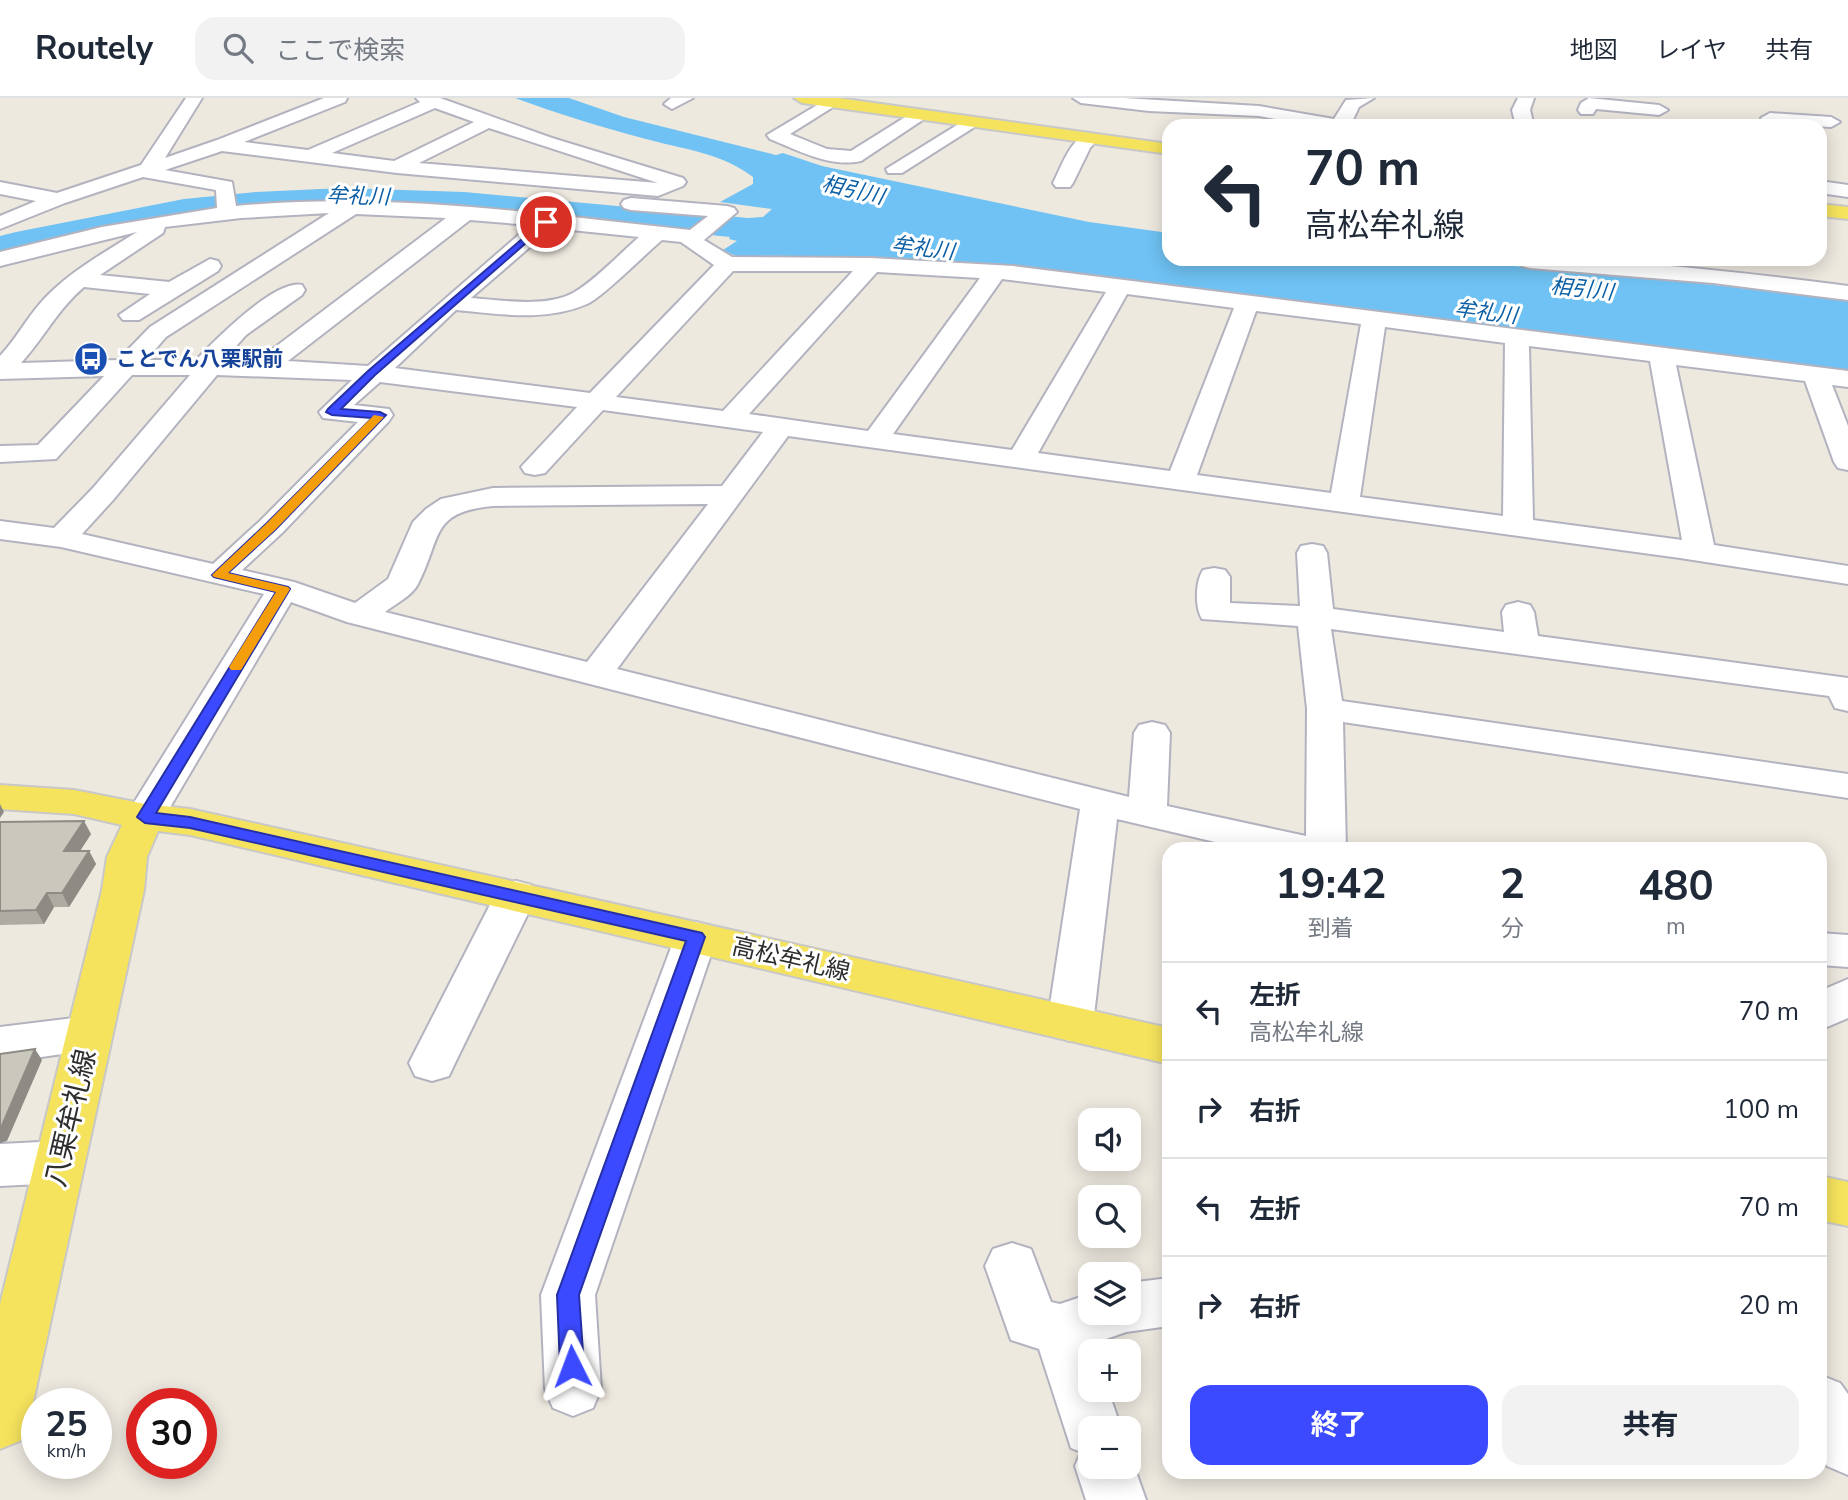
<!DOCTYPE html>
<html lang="ja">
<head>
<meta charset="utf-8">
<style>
	:root { --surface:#fff; --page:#f2f2f3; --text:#1f2937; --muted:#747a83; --line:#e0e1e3; --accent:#3b4aff }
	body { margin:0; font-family:"Nunito Sans","Noto Sans JP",sans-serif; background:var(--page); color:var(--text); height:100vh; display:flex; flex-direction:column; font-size:26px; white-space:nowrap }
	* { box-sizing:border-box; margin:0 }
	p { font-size:23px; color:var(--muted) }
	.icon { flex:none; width:38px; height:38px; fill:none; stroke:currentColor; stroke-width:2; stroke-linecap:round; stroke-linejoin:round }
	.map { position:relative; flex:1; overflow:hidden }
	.side { position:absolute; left:1162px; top:744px; width:665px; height:637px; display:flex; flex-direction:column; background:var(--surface); border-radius:21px; box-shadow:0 4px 18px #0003 }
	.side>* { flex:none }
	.top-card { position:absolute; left:1162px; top:21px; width:665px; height:147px; border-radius:21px; box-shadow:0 4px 18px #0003; background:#fff; color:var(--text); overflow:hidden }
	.tools { position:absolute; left:1078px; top:1010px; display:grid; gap:14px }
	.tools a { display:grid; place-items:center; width:63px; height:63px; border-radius:14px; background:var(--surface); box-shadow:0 4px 18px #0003; font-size:35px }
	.speed { position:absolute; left:21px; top:1290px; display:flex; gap:14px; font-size:35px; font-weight:700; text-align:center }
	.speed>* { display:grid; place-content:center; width:91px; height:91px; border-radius:50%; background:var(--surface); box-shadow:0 4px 18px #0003; line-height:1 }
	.speed small { font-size:18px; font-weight:400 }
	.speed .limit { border:10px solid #d22; background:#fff; color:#111 }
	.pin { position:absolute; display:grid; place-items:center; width:60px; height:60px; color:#fff; margin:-30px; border:4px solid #fff; border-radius:50%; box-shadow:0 2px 7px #0007 }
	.me { position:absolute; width:77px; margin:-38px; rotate:357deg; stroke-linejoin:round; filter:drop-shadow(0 0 5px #0008) }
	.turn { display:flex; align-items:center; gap:24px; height:147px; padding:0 28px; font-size:32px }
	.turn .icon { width:91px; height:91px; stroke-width:2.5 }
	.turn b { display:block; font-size:49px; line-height:60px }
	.eta { display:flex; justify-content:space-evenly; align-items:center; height:119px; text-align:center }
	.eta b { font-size:42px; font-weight:700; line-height:49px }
	.action { display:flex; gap:14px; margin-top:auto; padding:14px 28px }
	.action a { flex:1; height:80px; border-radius:21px; background:var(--accent); color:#fff; font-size:28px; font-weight:700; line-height:80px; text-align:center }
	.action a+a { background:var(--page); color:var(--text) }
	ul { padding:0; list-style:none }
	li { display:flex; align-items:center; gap:21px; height:98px; padding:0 28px; border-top:2px solid var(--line) }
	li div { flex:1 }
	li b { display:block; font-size:26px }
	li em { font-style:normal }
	header { display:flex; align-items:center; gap:42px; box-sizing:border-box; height:98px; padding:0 35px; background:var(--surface); border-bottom:2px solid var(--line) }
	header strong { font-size:33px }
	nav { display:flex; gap:38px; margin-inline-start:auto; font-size:24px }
	.search { width:490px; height:63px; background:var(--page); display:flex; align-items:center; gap:18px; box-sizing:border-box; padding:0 24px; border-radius:21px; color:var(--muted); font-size:26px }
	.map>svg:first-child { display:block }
	.water { fill:#6fc2f3 }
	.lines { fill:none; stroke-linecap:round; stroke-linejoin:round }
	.minor-casing { stroke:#b3b3c0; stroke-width:4 }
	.major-casing { stroke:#c8c8c8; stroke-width:4 }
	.minor { fill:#fff; fill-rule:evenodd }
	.major { fill:#f6e35d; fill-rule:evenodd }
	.wall { fill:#aeaba3 }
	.shaded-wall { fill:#8d8b84 }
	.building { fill:#cac7bd; stroke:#8d8b84; stroke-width:2 }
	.route { fill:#3b4aff; stroke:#2630a6; stroke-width:2 }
	.slow { fill:#f59e0b }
	.labels { text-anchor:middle; stroke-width:6; stroke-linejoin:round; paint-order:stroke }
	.far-water-label { font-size:21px; font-style:italic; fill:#095ea5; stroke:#fff }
	.far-transit-label { font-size:21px; font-weight:bold; fill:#164399; stroke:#fff; text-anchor:start }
	.street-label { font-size:24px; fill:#2d2d2d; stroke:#fff }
	.near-street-label { font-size:28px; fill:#2d2d2d; stroke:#fff }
</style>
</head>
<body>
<header>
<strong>Routely</strong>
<div class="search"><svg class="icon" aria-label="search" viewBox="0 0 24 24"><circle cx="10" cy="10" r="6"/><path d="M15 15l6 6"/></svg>ここで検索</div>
<nav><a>地図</a><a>レイヤ</a><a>共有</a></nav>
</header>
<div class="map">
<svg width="1848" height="1402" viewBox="0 0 1848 1402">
	<rect width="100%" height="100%" fill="#eee9df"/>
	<path class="water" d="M 515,0 L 569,0 L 624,19 L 776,57 L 783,55 L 822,68 L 1089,124 L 1169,135 L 1169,161 L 1433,161 L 1651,180 L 1848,202 L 1848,275 L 1178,189 L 1001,168 L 740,160 L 723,152 L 737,143 L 729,141 L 730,139 L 490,114 L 292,107 L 0,158 L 0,138 L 16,134 L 184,101 L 256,94 L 342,90 L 464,94 L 748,120 L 763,119 L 772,111 L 720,104 L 753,86 L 753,79 C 722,55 682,51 646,41 C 601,29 558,16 515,0 Z"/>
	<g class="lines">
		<g class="minor-casing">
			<path id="minor" d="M 186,0 L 202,0 L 165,60 L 217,42 L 324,0 L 347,0 L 345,4 L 244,44 L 308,52 L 420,4 L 416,0 L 440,0 L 552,40 L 683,80 L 686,84 L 683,88 L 658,98 L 397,75 L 222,53 L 165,72 L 232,84 L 236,108 C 388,93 540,116 690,132 L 708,118 L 631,112 L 624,110 L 621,106 L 624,102 L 631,100 L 727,108 L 734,110 L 737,114 L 704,142 L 732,159 L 871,160 L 1013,168 L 1848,273 L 1848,289 L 1832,287 L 1848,328 L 1848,372 L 1838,370 L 1834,364 L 1805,283 L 1676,267 L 1714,447 L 1848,468 L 1848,486 L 1680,460 L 788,338 L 617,571 L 1129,699 L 1134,635 L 1139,627 L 1152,624 L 1165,627 L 1170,635 L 1167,708 L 1306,738 L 1307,611 L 1298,528 L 1202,521 C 1195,510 1195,484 1203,472 L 1214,470 L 1225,472 L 1230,479 L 1230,505 L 1300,508 L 1297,455 L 1301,448 L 1312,446 L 1323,448 L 1327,455 L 1333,511 L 1504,534 L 1502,514 L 1506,507 L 1518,504 L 1530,507 L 1534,514 L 1538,538 L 1848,580 L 1848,613 L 1835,610 L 1829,598 L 1331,531 L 1342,603 L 1848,676 L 1848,700 L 1343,624 L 1346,751 L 1245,751 L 1117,721 L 1093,926 L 1086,938 L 1070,943 L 1054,938 L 1047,926 L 1080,711 L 347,524 L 291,504 L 159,728 L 145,732 L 131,728 L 125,719 L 264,496 L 61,449 L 0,441 L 0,423 L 54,430 L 93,390 L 190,277 L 132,277 L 56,361 L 0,364 L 0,348 L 38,347 L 104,278 L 0,281 L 0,258 C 19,238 30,213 51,194 C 76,170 107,153 137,134 L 0,168 L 0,154 L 102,129 L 217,110 L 216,92 L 143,79 L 65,105 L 0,131 L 0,118 L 36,103 L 0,96 L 0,84 L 57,95 L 141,67 ZM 435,10 L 474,24 L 394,63 L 332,55 ZM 489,30 L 658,85 L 419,65 ZM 329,115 L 150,229 L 118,262 L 21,265 C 44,240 57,212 84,189 L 150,196 L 119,217 L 123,222 L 139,222 L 218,173 L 221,168 L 218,163 L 210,161 L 169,184 L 100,177 L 163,135 L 165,129 L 241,120 ZM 356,116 L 446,120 L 258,262 L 224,262 L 246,237 L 302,197 L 305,192 L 302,187 C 275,181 215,242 196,262 L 146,262 L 166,239 ZM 470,122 L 530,127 L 368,268 L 288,263 ZM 552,130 L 639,139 C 621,155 593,184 573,195 C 546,210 500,202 471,200 ZM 662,142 L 681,144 L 714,167 L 590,295 L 395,270 L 456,212 C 499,216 546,224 587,206 C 603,199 645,156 662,142 ZM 733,173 L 853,173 L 723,313 L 616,299 ZM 877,174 L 980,180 L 868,333 L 749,316 ZM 1002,181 L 1106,194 L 1012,352 L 893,336 ZM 1127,196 L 1234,210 L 1170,373 L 1038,355 ZM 1256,213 L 1361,226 L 1331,395 L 1197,377 ZM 1385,229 L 1505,245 L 1503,418 L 1360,399 ZM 1529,248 L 1650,263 L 1682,442 L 1533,422 ZM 217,277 L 352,282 L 319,314 L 323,320 L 358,324 L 261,422 L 213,466 L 82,436 L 113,402 ZM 380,284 L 577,309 L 521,369 L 525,375 L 535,377 L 545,375 L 603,312 L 763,334 L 722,388 L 493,390 L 441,401 L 426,411 L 413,424 L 388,481 L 355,505 L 294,484 L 242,472 L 283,434 L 389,323 L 393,317 L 389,311 L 354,307 ZM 708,406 L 587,564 L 385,514 C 395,506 412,498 418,486 C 442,440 429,414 493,408 Z
				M 671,0 L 693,0 L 672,11 L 664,6 Z
				M 829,0 L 839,0 L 841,4 L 790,36 L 827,51 L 851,53 L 915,13 L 921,12 L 930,17 L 861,63 C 830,70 797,52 770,41 L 767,37 Z
				M 1073,0 L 1124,0 L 1259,8 L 1334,21 L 1346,2 L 1374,0 L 1359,9 L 1350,28 L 1312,28 L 1259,18 L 1149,13 L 1081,5 Z
				M 1518,0 L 1534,0 L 1530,12 L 1534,28 L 1516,28 L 1512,12 Z
				M 1589,0 L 1659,7 L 1668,12 L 1659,17 L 1596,11 L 1593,16 L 1581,16 L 1578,12 L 1581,5 Z
				M 1770,15 L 1831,19 L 1840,24 L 1831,29 L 1781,26 L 1782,28 L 1764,28 L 1761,20 Z
				M 970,19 L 979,24 L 976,28 L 902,75 L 888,75 L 886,71 Z
				M 1090,35 L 1099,40 L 1090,50 L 1073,85 L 1070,89 L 1056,89 L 1053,85 C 1062,68 1070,40 1090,35 Z
				M 1820,83 L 1848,87 L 1848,99 L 1820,95 Z
				M 1518,161 C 1629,161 1738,174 1848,188 L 1848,202 L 1713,185 L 1530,170 L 1522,168 Z
				M 516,783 L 531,787 L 537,797 L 455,965 L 449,978 L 432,983 L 415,978 L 409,965 L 495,797 L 501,787 Z
				M 696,824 L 711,828 L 717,839 L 595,1197 L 601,1291 L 593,1310 L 573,1318 L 553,1310 L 545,1291 L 541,1197 L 675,839 L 681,828 Z
				M 1820,835 L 1848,837 L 1848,869 L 1820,867 Z
				M 1848,881 L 1848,920 L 1820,932 L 1820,893 Z
				M 90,918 L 106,923 L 113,935 L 106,947 L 90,952 L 0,965 L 0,929 Z
				M 60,1043 L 78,1049 L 85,1064 L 78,1079 L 60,1085 L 0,1088 L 0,1046 Z
				M 1012,1145 L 1031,1151 L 1051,1204 L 1060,1206 L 1090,1196 L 1090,1214 L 1129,1214 L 1129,1185 L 1169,1180 L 1169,1228 L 1126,1234 L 1092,1246 L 1095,1253 L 1090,1253 L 1090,1292 L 1108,1292 L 1121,1330 L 1090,1330 L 1090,1368 L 1129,1368 L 1129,1354 L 1146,1402 L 1086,1402 L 1075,1368 L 1081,1354 L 1071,1350 L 1039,1251 L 1011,1242 L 985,1168 L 993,1151 Z
				M 1820,1277 L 1840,1285 L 1848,1296 L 1848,1377 L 1827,1368 L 1820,1356 Z"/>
		</g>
		<g class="major-casing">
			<path id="major" d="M 794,0 L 838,0 L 1169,46 L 1169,56 L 802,5 Z
				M 1820,106 L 1848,109 L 1848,121 L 1820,118 Z
				M 0,687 L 74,692 L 145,706 L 190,711 L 1169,930 L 1169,966 L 190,737 L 158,733 L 147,759 L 144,792 L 29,1323 L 20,1343 L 0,1351 L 0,1206 L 102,792 L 107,759 L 122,727 L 74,716 L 0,711 Z
				M 1820,1078 L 1848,1084 L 1848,1128 L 1820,1122 Z"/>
		</g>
		<use href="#minor" class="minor"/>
		<use href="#major" class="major"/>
	</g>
	<path class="wall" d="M 0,724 L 91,736 L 80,753 L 89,753 L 96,766 L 69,809 L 54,809 L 44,826 L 0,827 Z"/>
	<path class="shaded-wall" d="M 0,706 L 4,714 L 0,720 Z
		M 84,723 L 91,736 L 71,767 L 64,753 Z
		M 89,753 L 96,766 L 69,809 L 62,795 Z
		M 47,795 L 54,809 L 44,826 L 36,812 Z
		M 35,951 L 42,962 L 7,1043 L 0,1045 L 0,1032 Z"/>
	<path class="building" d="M 84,723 L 64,753 L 89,753 L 62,795 L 47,795 L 36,812 L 0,813 L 0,724 Z
		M 35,951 L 0,1032 L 0,956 Z"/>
	<path class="route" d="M 543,123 L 550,124 L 375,277 L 341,311 L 380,314 L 386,317 L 276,431 L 228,475 L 288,489 L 290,491 L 156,715 L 190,719 L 702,835 L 705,839 L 579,1197 L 584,1268 L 580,1275 L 572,1279 L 564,1275 L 560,1268 L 557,1197 L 686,843 L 190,730 L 145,725 L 137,719 L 276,494 L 214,479 L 212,477 L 267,425 L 372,320 L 332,317 L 326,314 L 328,311 L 368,273 Z"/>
	<path class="slow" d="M 374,317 L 384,319 L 276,431 L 228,475 L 288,489 L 290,491 L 241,572 L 231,572 L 229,569 L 276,494 L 214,479 L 212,477 L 267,425 Z"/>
	<defs>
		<g id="bus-disc" transform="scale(1.75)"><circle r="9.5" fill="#1a4fb4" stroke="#fff"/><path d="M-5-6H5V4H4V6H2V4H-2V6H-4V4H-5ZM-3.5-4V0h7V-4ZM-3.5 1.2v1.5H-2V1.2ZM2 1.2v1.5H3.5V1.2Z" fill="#fff"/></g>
	</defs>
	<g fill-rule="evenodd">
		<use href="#bus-disc" x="91" y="261"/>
	</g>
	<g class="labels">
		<g class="far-water-label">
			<text transform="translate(853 92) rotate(13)" y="7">相引川</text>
			<text transform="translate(358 98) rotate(2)" y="7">牟礼川</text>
			<text transform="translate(923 150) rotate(7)" y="7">牟礼川</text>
			<text transform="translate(1582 191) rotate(6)" y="7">相引川</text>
			<text transform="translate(1486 214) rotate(7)" y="7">牟礼川</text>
		</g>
		<g class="far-transit-label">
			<text x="116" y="268">ことでん八栗駅前</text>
		</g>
		<g class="street-label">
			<text transform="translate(791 861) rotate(13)" y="8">高松牟礼線</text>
		</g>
		<g class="near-street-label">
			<text transform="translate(70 1020) rotate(-77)" y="10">八栗牟礼線</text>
		</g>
	</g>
</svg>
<div class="tools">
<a><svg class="icon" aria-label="sound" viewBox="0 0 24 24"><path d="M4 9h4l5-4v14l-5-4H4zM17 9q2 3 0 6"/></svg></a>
<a><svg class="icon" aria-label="search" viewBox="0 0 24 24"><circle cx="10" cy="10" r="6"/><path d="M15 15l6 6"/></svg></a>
<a><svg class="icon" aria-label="layers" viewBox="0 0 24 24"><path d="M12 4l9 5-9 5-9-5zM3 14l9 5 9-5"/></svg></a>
<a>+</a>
<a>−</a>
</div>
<div class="speed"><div>25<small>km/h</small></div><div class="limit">30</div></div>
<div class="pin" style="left:546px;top:124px;background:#d93025"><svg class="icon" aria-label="arrive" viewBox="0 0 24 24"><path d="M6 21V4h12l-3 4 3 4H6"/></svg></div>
<svg class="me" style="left:572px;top:1268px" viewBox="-20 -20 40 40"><path d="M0-17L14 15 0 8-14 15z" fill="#3b4aff" stroke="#fff" stroke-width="4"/></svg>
<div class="top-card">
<div class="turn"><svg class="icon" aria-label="left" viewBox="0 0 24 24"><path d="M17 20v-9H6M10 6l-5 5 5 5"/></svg><div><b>70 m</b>高松牟礼線</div></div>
</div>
<section class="side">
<div class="eta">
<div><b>19:42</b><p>到着</p></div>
<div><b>2</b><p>分</p></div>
<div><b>480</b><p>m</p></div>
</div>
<ul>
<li><svg class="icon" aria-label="left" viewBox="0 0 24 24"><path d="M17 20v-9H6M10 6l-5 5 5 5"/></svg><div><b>左折</b><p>高松牟礼線</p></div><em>70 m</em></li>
<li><svg class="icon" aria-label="right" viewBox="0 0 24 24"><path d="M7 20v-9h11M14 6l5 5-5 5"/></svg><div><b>右折</b></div><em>100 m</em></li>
<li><svg class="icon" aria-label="left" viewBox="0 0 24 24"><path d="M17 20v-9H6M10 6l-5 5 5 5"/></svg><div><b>左折</b></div><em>70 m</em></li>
<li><svg class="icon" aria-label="right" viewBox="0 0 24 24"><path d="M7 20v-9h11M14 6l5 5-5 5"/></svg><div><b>右折</b></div><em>20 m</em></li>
</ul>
<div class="action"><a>終了</a><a>共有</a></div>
</section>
</div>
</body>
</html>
